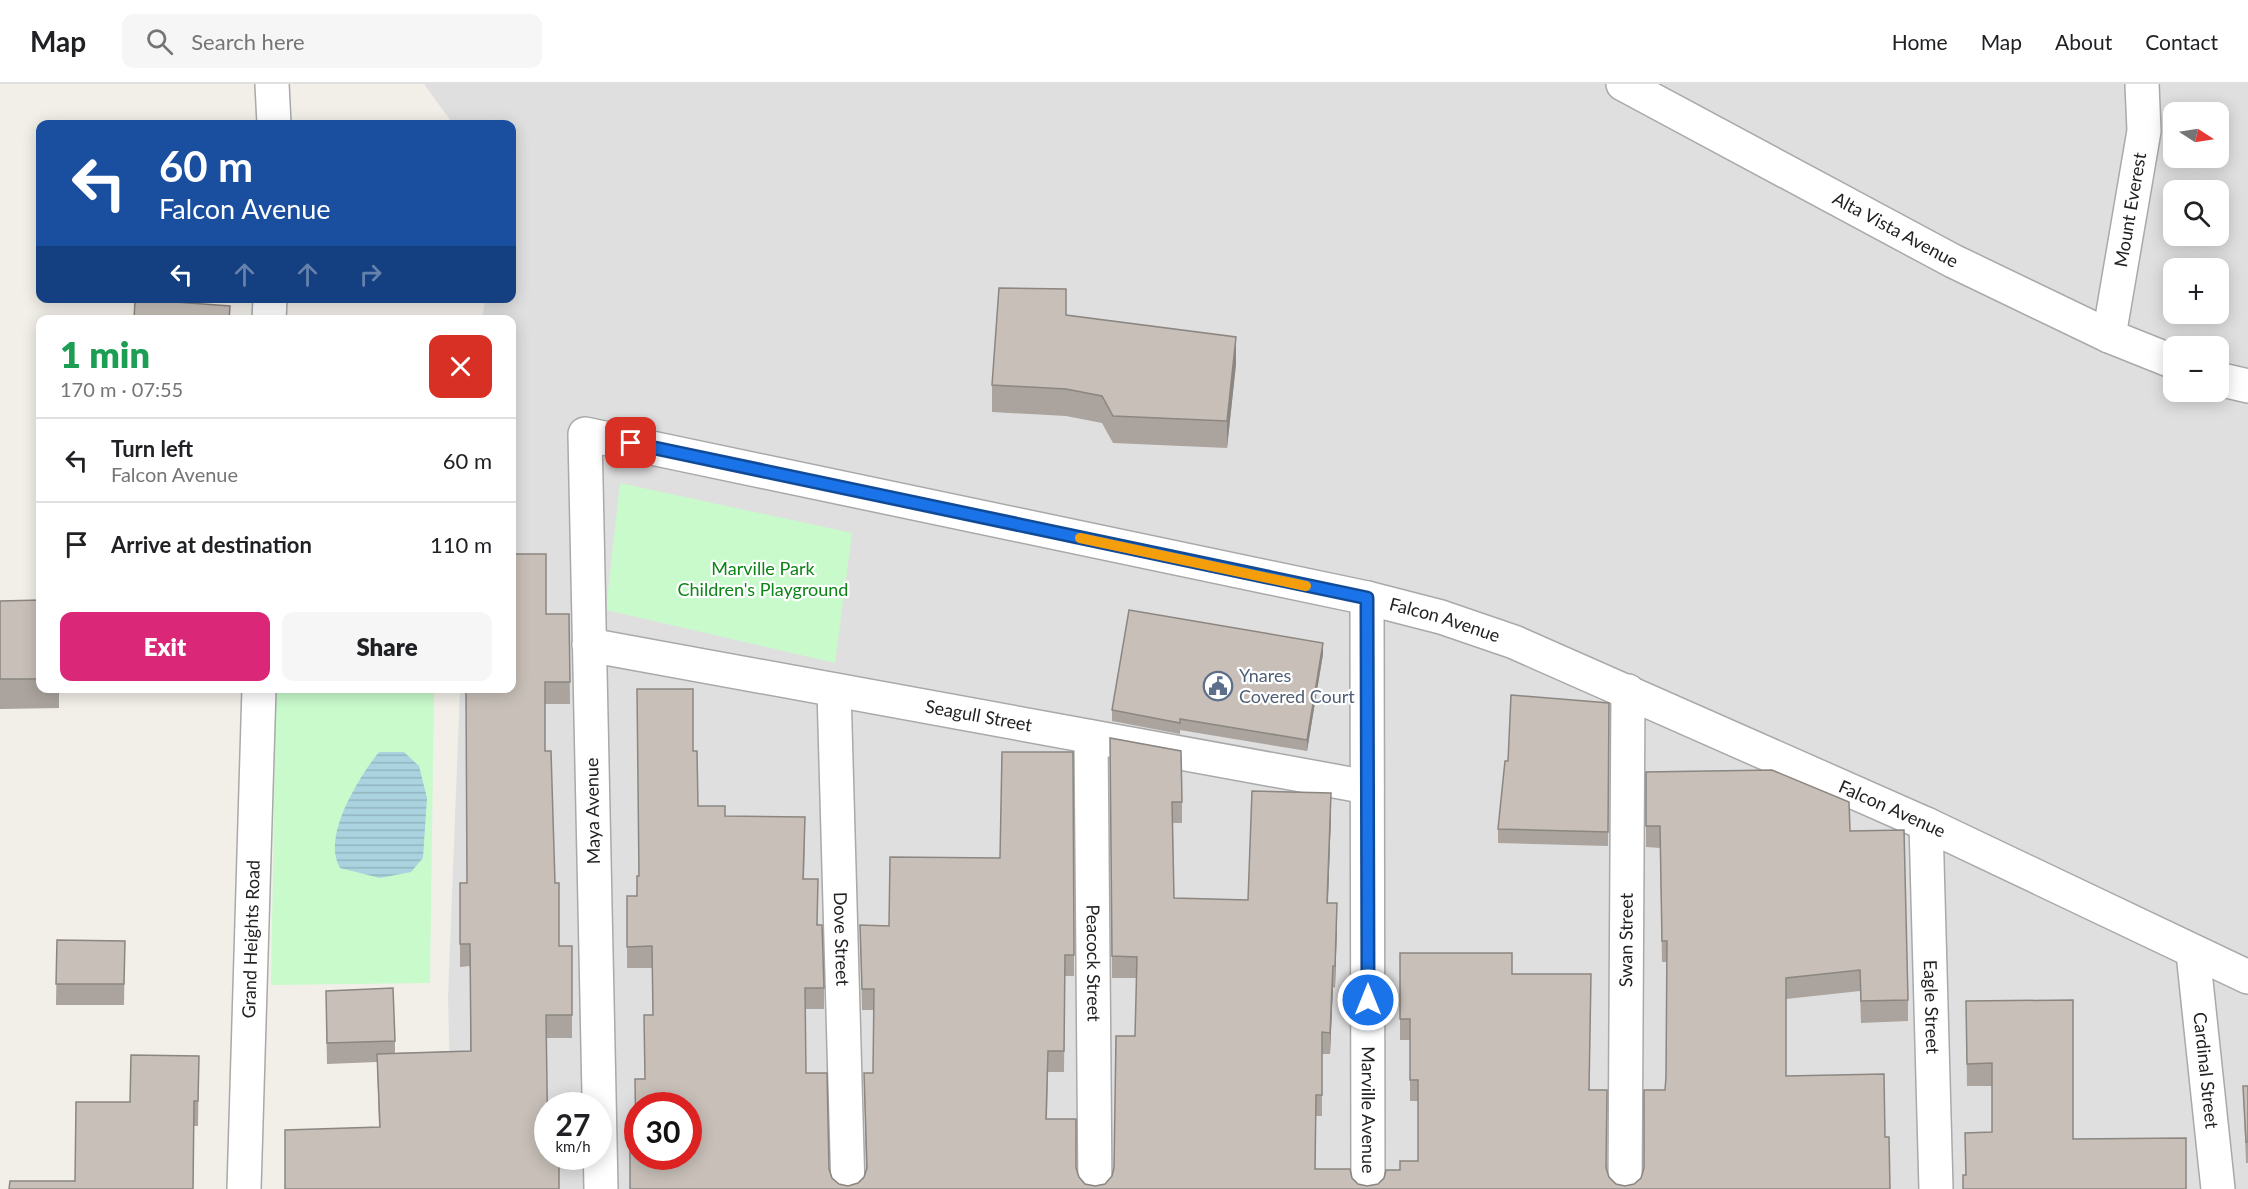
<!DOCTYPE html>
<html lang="en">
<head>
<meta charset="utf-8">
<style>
	:root { --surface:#fff; --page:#f6f6f6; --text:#202124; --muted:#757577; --line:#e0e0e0; --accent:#db2777 }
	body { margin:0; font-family:Lato,sans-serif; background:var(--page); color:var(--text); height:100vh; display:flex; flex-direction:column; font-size:22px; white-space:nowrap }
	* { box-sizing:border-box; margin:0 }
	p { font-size:20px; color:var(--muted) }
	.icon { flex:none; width:33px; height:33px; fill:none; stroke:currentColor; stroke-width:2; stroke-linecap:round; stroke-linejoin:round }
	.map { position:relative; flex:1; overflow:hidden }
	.drawer { position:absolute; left:36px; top:231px; width:480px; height:378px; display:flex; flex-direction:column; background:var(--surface); border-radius:12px; box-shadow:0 3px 15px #0003 }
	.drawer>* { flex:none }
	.guide { position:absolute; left:36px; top:36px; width:480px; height:183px; border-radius:12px; box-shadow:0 3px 15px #0003; background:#1a4fa0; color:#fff; overflow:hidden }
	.needle { width:39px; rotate:102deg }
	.fabs { position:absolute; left:2163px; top:18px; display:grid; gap:12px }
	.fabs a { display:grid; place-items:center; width:66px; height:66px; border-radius:12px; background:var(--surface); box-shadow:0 3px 15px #0003; font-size:30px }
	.speed { position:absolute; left:534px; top:1008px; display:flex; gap:12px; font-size:30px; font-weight:700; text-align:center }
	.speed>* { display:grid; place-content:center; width:78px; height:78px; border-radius:50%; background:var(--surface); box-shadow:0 3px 15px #0003; line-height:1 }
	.speed small { font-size:15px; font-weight:400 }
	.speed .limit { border:9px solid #d22; background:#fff; color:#111 }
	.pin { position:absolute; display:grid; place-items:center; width:51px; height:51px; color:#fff; margin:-26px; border-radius:12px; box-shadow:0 3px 9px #0006 }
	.me { position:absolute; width:66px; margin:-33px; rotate:0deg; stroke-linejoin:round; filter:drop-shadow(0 0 4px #0008) }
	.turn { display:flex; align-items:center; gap:21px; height:126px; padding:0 24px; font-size:27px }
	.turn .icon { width:78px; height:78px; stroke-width:2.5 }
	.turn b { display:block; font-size:42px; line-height:51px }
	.lanes { display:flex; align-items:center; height:57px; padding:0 24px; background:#0003; justify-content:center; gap:30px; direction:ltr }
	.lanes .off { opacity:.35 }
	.round { display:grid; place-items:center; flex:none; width:63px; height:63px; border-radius:12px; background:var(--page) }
	.overview { display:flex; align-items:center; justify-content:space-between; height:102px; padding:0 24px }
	h1 { font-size:36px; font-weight:800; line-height:45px; color:#1e9e55 }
	.cta { display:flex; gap:12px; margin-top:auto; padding:12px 24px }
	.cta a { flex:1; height:69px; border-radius:12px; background:var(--accent); color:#fff; font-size:24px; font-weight:800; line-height:69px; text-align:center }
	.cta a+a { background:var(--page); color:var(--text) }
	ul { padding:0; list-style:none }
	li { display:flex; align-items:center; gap:18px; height:84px; padding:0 24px; border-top:2px solid var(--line) }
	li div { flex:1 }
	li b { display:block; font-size:22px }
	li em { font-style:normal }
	header { display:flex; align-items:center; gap:36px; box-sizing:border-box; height:84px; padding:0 30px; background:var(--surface); border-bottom:2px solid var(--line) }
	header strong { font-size:28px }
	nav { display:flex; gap:33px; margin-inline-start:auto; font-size:21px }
	.search { width:420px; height:54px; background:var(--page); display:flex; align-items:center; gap:15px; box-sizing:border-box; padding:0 21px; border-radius:12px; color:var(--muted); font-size:22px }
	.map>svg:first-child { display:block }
	.residential { fill:#e0dfdf; fill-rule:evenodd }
	.park { fill:#c8facc }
	.water { fill:url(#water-rules) }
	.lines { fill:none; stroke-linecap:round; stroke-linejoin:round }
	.minor-casing { stroke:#a9a9a9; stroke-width:36 }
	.minor { stroke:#fff; stroke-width:33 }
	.wall { fill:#aba49e }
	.shaded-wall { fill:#8b8681 }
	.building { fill:#c7bfb8; stroke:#8b8681; stroke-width:1.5; fill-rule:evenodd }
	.route-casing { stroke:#114b97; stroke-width:15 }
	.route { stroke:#1a73e8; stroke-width:10 }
	.slow { stroke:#f59e0b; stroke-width:10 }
	.labels { text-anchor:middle; stroke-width:4.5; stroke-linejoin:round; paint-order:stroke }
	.street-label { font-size:18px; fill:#222; stroke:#fff }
	.park-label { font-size:18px; fill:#0c8416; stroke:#fff }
	.service-label { font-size:18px; fill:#4e5e75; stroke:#fff; text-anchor:start }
</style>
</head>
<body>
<header>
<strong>Map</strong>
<div class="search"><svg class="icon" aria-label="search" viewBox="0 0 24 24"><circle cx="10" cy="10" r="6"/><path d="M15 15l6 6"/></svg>Search here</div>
<nav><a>Home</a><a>Map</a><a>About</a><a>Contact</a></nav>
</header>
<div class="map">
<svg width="2248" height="1105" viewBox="0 0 2248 1105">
	<defs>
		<pattern id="water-rules" width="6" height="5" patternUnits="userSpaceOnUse" patternTransform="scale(1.5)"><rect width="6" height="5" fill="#aad3df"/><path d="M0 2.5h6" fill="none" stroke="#92b5bf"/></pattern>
	</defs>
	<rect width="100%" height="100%" fill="#f2efe9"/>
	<path class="residential" d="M 424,0 L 2248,0 L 2248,1105 L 453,1105 L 448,914 L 460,605 L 512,604 L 512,236 L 482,235 L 485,215 L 512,214 L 512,40 L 453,40 ZM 2174,28 L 2218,28 L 2218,74 L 2174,74 ZM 2174,106 L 2218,106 L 2218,152 L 2174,152 ZM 2174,184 L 2218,184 L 2218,230 L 2174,230 ZM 2174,262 L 2218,262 L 2218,308 L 2174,308 ZM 548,1022 L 598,1022 L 598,1072 L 548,1072 ZM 638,1022 L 688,1022 L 688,1072 L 638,1072 Z"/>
	<path class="park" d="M 620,399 L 852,449 L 835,579 L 606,526 Z
		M 276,605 L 434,605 L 430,899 L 271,901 Z"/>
	<path class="water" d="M 379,668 L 404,668 L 419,682 L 427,714 L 423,774 L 411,788 L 380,794 L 340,784 C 321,753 359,693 379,668 Z"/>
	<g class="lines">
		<g class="minor-casing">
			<g id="minor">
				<path d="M 272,0 L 274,40"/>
				<path id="s1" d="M 1623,0 L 1953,177 L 2109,252 L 2174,278"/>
				<path d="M 269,236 L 270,214"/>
				<path id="s2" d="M 2109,252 L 2144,47 L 2142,0"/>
				<path d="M 2218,295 L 2248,302"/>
				<path id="s3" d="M 1367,514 L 1368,1105"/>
				<path id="s4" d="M 589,561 L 1367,703"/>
				<path id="s5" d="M 834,606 L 848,1105"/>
				<path id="s6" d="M 1091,653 L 1095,1105"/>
				<path id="s7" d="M 1926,740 L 1936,1105"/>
				<path id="s8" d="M 2193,869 L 2218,1105"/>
				<path id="s9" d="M 244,1105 L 259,604"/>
				<path id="s10" d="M 601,1105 L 585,350 L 1367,514 L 1441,533 L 1514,558 L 1926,740 L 2248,893"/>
				<path id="s11" d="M 1625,1105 L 1628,607"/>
			</g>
		</g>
		<use href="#minor" class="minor"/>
	</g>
	<path class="wall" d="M 1066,231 L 1236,280 L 1227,364 L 1113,359 L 1102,339 L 1066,332 L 992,328 L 992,301 Z
		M 40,516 L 40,604 L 59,604 L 59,624 L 0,625 L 0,517 Z
		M 546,530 L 569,530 L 570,620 L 545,620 L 545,667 L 559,862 L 572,862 L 572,954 L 546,954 L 548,1072 L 379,1043 L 377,978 L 327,980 L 326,928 L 326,907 L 395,957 L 395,969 L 470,967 L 470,882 L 460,883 L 460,799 L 467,799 L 478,606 Z
		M 1323,570 L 1307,667 L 1180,646 L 1180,650 L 1112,637 L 1112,626 Z
		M 1609,619 L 1608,762 L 1498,759 L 1498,745 L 1508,677 Z
		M 1110,654 L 1182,718 L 1182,739 L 1173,739 L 1174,814 L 1248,816 L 1331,730 L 1328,819 L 1337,840 L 1335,904 L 1333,903 L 1330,970 L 1322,970 L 1322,1032 L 1316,1032 L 1315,1085 L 1352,1094 L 1358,1100 L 1367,1102 L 1378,1100 L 1418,1077 L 1418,1017 L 1410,1017 L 1410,956 L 1400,956 L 1400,869 L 1512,890 L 1590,1006 L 1609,1093 L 1616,1100 L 1625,1102 L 1634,1100 L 1641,1094 L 1665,1006 L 1666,993 L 1667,878 L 1662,878 L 1660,764 L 1646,763 L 1646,688 L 1850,747 L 1908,916 L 1908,937 L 1861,939 L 1860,907 L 1786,915 L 1786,992 L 1885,1053 L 1890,1105 L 630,1105 L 653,931 L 652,884 L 627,884 L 627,812 L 637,812 L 639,792 L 693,667 L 698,722 L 725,732 L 805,754 L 804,795 L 818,841 L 824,904 L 824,925 L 805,925 L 806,989 L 832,1094 L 839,1100 L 848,1102 L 858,1099 L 864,1093 L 866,1086 L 864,989 L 873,989 L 874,926 L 862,926 L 860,841 L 889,842 L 1000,774 L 1073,668 L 1074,892 L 1065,892 L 1064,988 L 1048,988 L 1047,1035 L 1076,1084 L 1079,1093 L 1085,1100 L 1095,1102 L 1105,1100 L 1112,1092 L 1114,1084 L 1135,952 L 1137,894 L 1112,894 Z
		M 57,856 L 125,857 L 124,921 L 56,921 Z
		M 1966,917 L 2073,1055 L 1965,1091 L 1992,1048 L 1992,1002 L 1967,1002 Z
		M 199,972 L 198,1042 L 194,1042 L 193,1105 L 9,1105 L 75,1097 L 130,1018 Z
		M 2243,1002 L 2248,1002 L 2248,1079 L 2246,1079 Z"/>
	<path class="shaded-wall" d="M 1236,253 L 1236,280 L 1227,364 L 1227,337 Z
		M 1323,559 L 1323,570 L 1307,667 L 1307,656 Z
		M 1331,709 L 1331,730 L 1327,840 L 1327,819 Z
		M 1337,819 L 1337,840 L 1335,904 L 1335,882 Z
		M 1333,882 L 1333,903 L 1330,970 L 1330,949 Z"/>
	<path class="building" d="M 999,204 L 1066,205 L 1066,231 L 1236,253 L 1227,337 L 1113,332 L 1102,312 L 1066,305 L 992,301 Z
		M 135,215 L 230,222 L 229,236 L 134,236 Z
		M 512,470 L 546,470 L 546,530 L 569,530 L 570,598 L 545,598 L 545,667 L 551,667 L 555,799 L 559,799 L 559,862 L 572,862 L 572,931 L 546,931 L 548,1072 L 559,1072 L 559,1105 L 285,1105 L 285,1046 L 380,1043 L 377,970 L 471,967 L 470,860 L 460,860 L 460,799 L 467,799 L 466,606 L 478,606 L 478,604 L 512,604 Z
		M 40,516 L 40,595 L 0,595 L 0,517 Z
		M 1129,526 L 1323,559 L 1307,656 L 1180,635 L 1180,639 L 1112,626 Z
		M 637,605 L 693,605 L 693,667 L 697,667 L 698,722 L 725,722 L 725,732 L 805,733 L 803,795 L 818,795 L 817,841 L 822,841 L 824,904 L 805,904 L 806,989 L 827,989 L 829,1085 L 832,1094 L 839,1100 L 848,1102 L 858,1099 L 864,1093 L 867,1084 L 864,989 L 873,989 L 874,905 L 862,905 L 860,841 L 889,842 L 890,773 L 1000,774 L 1002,668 L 1073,668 L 1074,871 L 1065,871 L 1064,967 L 1048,967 L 1046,1035 L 1076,1035 L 1076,1084 L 1079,1093 L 1085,1100 L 1095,1102 L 1105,1100 L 1112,1092 L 1114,1084 L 1116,952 L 1135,952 L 1137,873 L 1112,872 L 1110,654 L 1181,667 L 1182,718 L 1172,718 L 1174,814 L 1248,816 L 1252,707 L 1331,709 L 1327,819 L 1337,819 L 1335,882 L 1333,882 L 1330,949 L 1322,948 L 1322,1011 L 1316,1011 L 1315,1085 L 1350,1085 L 1352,1094 L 1358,1100 L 1367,1102 L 1378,1100 L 1384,1094 L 1386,1086 L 1400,1086 L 1400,1077 L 1418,1077 L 1418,996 L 1410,996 L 1410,935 L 1400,935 L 1400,869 L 1512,869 L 1512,890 L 1591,890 L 1589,1006 L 1607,1006 L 1606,1084 L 1609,1093 L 1616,1100 L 1625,1102 L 1634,1100 L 1641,1094 L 1644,1084 L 1644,1006 L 1665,1006 L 1666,993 L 1667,857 L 1662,857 L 1660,742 L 1646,742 L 1646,688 L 1772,686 L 1849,718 L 1850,747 L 1904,746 L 1908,916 L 1861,917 L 1860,886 L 1786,894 L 1786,992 L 1884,990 L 1885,1053 L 1889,1053 L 1890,1105 L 630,1105 L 630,1062 L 636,1062 L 635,995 L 645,995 L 644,931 L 653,931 L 652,862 L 627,863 L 627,812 L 637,812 L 637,792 L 639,792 ZM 638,1022 L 688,1022 L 688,1072 L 638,1072 Z
		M 1511,611 L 1609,619 L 1608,748 L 1498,745 L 1505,677 L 1508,677 Z
		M 57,856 L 125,857 L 124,900 L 56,900 Z
		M 393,904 L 395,957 L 327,959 L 326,907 Z
		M 2073,916 L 2073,1055 L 2186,1054 L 2186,1105 L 1963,1105 L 1963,1091 L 1966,1091 L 1965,1049 L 1992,1048 L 1992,979 L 1967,980 L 1966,917 Z
		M 131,971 L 199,972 L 198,1017 L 194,1017 L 193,1105 L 9,1105 L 10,1097 L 75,1097 L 76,1018 L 130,1018 Z
		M 2243,1002 L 2248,1002 L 2248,1058 L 2246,1058 Z"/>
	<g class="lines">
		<g class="route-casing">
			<path id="route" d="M 631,359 L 1367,514 L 1368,916"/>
		</g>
		<use href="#route" class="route"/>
		<path class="slow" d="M 1080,454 L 1306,502"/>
	</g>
	<defs>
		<g id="civic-ring" transform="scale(1.5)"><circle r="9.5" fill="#fff" stroke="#5c6f8a" stroke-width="1.5"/><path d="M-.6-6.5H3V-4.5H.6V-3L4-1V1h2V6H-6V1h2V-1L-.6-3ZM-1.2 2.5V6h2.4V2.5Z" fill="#5c6f8a"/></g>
	</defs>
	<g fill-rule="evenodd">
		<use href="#civic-ring" x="1218" y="602"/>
	</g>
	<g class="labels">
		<g class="street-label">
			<text dy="6" stroke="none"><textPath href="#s2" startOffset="128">Mount Everest</textPath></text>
			<text dy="6" stroke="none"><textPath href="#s1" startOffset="309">Alta Vista Avenue</textPath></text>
			<text dy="6" stroke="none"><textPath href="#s10" startOffset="1635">Falcon Avenue</textPath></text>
			<text dy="6" stroke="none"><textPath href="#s4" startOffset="396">Seagull Street</textPath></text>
			<text dy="6" stroke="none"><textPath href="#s10" startOffset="2121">Falcon Avenue</textPath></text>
			<text transform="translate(593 727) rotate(-91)" y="6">Maya Avenue</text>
			<text dy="6" stroke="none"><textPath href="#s9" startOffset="250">Grand Heights Road</textPath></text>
			<text dy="6" stroke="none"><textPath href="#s5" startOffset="249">Dove Street</textPath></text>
			<text dy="6" stroke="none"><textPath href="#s11" startOffset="249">Swan Street</textPath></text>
			<text dy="6" stroke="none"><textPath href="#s6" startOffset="226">Peacock Street</textPath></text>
			<text dy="6" stroke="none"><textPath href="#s7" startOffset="183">Eagle Street</textPath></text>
			<text dy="6" stroke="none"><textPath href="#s8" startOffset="118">Cardinal Street</textPath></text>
			<text dy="6" stroke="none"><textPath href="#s3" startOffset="512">Marville Avenue</textPath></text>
		</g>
		<g class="park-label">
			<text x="763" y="491">Marville Park<tspan x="763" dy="21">Children's Playground</tspan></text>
		</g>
		<g class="service-label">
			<text x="1239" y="598">Ynares<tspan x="1239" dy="21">Covered Court</tspan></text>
		</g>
	</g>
</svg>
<div class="fabs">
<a><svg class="needle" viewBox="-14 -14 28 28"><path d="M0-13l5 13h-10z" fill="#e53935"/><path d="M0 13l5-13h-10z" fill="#757577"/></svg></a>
<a><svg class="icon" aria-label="search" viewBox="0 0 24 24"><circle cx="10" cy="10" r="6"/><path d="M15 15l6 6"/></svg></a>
<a>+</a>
<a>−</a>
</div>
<div class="speed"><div>27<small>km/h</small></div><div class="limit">30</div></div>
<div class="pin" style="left:631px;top:359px;background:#d93025"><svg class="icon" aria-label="arrive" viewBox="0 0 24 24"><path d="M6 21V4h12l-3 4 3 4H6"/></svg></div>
<svg class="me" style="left:1368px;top:916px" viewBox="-20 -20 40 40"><circle r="17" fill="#1a73e8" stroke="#fff" stroke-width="3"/><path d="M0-11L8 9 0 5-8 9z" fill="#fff"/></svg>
<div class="guide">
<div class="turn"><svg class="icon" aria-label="left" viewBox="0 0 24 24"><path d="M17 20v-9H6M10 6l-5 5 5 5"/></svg><div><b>60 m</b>Falcon Avenue</div></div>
<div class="lanes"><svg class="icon" aria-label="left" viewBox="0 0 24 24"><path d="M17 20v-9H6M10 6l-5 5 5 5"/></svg><svg class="icon off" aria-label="ahead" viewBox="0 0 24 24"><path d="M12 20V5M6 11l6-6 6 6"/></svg><svg class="icon off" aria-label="ahead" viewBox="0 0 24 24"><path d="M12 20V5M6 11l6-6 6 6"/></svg><svg class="icon off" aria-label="right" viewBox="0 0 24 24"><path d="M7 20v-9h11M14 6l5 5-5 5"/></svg></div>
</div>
<section class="drawer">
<div class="overview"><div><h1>1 min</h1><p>170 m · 07:55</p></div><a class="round" style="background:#d93025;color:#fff"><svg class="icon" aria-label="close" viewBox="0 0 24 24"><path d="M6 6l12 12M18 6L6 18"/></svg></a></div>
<ul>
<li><svg class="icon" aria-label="left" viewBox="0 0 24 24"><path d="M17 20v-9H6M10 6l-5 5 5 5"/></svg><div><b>Turn left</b><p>Falcon Avenue</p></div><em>60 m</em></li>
<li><svg class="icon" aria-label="arrive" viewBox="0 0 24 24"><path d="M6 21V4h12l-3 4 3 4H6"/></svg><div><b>Arrive at destination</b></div><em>110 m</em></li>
</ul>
<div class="cta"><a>Exit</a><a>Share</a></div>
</section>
</div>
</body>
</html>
